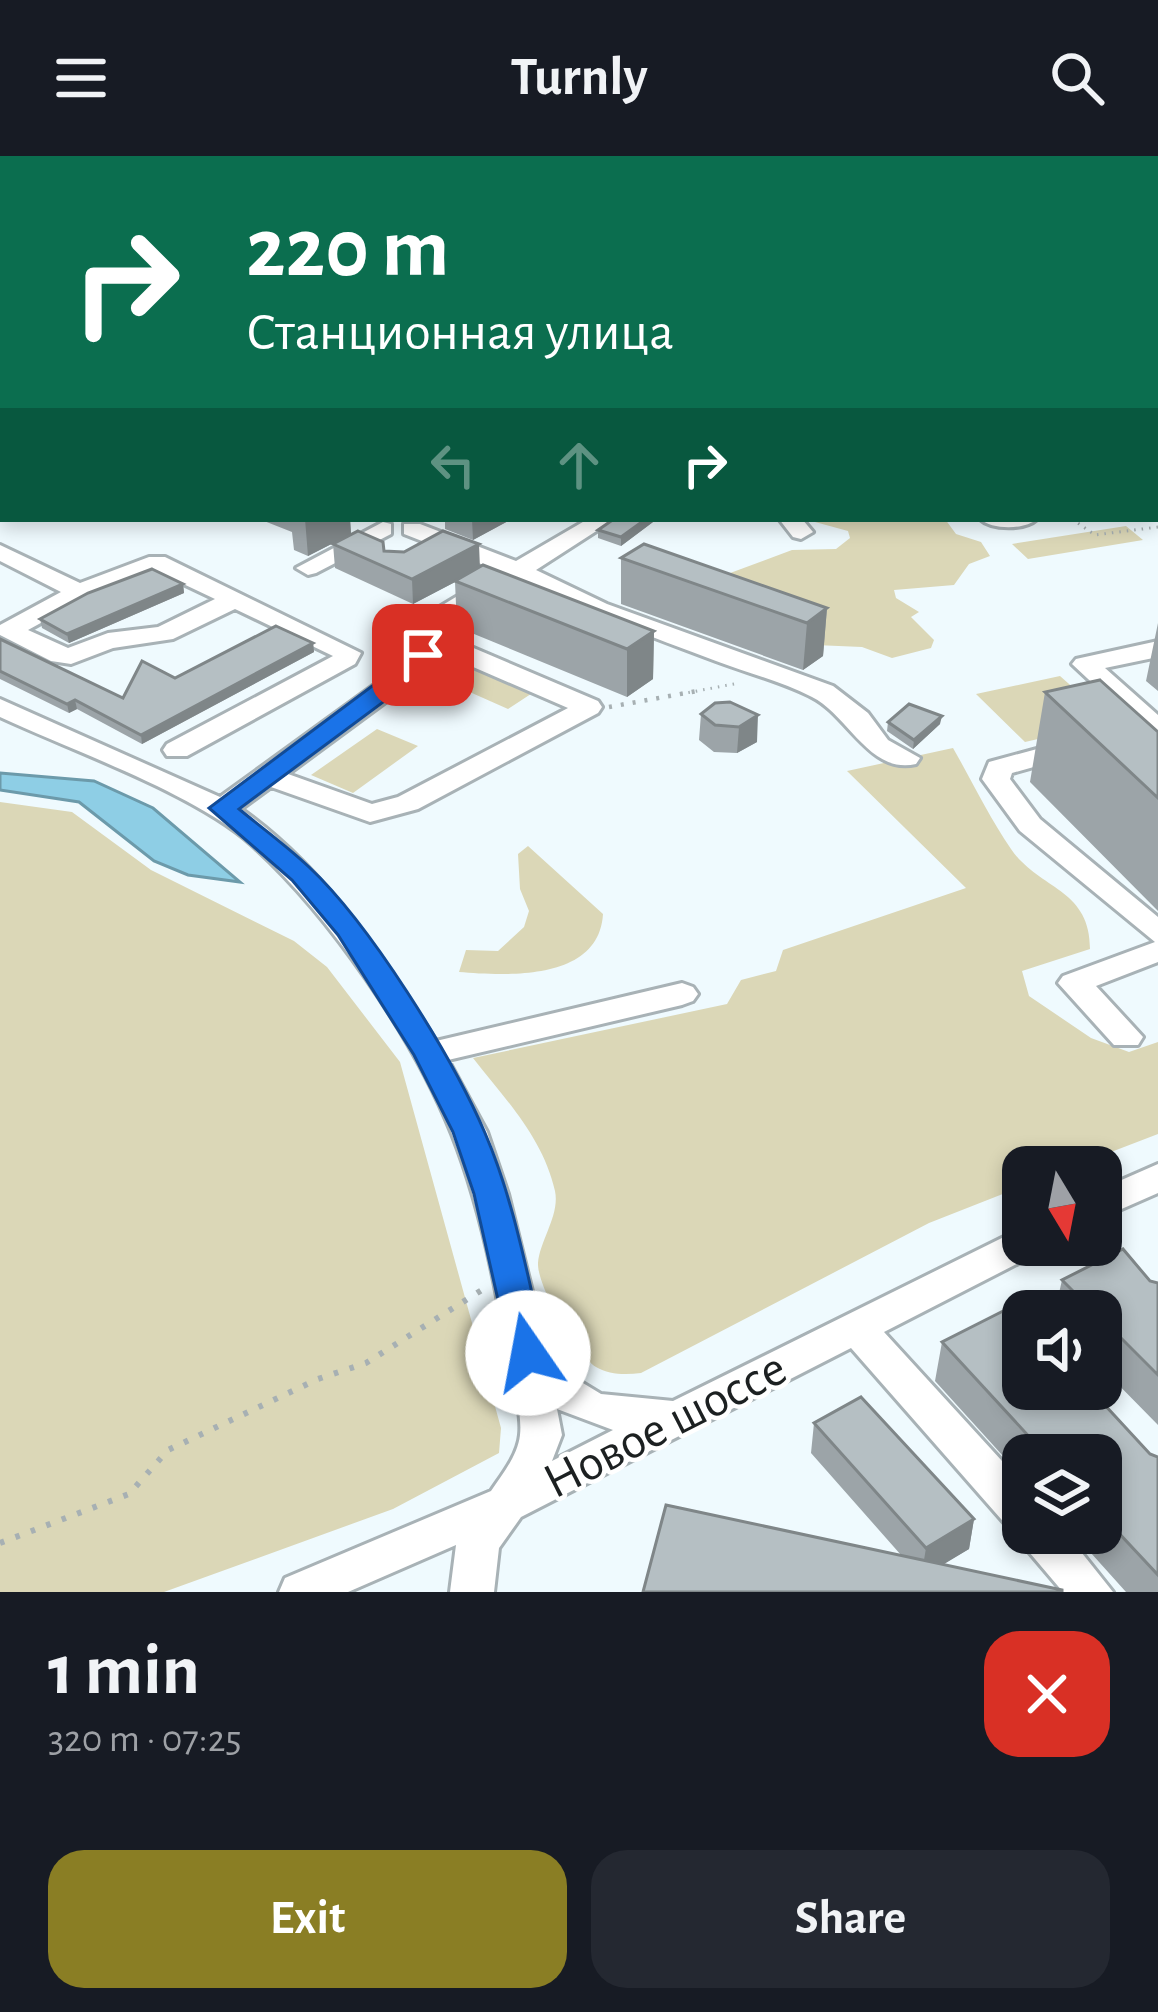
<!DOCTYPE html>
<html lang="en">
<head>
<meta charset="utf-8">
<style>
	:root { --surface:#171b24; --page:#242831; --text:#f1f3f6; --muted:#9ea1a6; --accent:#8a7e24 }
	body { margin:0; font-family:"Alegreya Sans",sans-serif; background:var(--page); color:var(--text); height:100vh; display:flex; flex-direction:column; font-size:45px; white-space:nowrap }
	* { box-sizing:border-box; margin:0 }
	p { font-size:39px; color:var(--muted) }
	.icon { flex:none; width:66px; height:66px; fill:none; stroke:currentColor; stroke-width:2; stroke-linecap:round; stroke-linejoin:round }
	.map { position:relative; height:1436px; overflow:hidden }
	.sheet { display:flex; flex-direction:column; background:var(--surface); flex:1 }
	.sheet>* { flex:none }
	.guide { position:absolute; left:0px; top:0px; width:1158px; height:366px; box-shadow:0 6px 18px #0003; background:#0b6e4f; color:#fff; overflow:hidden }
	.needle { width:78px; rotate:170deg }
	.buttons { position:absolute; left:1002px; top:990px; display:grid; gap:24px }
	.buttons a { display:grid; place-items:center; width:120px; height:120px; border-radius:24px; background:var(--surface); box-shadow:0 6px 18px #0003; font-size:60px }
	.pin { position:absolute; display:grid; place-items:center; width:102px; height:102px; color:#fff; margin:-51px; border-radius:24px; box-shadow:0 6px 18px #0006 }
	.me { position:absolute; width:132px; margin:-66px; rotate:348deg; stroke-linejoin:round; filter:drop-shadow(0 0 9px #0008) }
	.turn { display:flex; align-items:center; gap:42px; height:252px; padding:0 48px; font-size:54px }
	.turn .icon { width:156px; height:156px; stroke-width:2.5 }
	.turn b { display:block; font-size:84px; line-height:102px }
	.lanes { display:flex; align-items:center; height:114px; padding:0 48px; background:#0003; justify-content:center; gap:60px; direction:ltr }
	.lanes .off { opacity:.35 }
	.round { display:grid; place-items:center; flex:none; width:126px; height:126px; border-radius:36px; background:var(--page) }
	.head { display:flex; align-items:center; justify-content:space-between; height:204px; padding:0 48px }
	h1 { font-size:72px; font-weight:700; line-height:90px }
	.button { display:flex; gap:24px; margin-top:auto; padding:24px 48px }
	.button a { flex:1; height:138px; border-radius:36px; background:var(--accent); color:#fff; font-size:48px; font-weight:700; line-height:138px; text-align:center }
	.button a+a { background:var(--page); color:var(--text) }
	header { display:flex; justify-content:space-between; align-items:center; height:156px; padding:0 48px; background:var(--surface); font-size:54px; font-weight:700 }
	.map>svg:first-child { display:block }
	.green { fill:#dbd7b7 }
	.water { fill:#8ecee5; stroke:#6c9aaa; stroke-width:3 }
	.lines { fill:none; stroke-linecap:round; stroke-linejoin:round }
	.minor-casing { stroke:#a8b2b6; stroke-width:6 }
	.path-far2 { stroke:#a7b0b3; stroke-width:3; stroke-dasharray:1.5 6; stroke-linecap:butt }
	.path-far1 { stroke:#a7b0b3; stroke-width:4.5; stroke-dasharray:3 9; stroke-linecap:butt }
	.path { stroke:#a7b0b3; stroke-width:6; stroke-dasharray:4.5 12; stroke-linecap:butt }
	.minor { fill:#fff; fill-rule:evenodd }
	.wall { fill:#9ca4a8 }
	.shaded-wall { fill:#7f8688 }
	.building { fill:#b5bfc3; stroke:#7f8688; stroke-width:3 }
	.route { fill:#1a73e8; stroke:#114b97; stroke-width:3 }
	.labels { text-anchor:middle; stroke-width:9; stroke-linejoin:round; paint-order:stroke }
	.near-street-label { font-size:51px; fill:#1c2021; stroke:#fff }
</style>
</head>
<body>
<header><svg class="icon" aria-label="menu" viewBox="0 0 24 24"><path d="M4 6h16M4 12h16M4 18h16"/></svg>Turnly<svg class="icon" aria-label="search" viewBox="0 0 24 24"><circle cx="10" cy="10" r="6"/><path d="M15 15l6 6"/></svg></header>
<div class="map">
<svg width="1158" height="1436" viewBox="0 0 1158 1436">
	<rect width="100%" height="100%" fill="#effafe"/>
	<path class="green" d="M 804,363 L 945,363 L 956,378 L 981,386 L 990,400 L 969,408 L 954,429 L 894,434 L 896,442 L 919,456 L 911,461 L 934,484 L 931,492 L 892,502 L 862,491 L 815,489 L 695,430 L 792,394 L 836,393 L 850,382 L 848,375 Z
		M 1126,370 L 1143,384 L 1028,403 L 1012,388 Z
		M 468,504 L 537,534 L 508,553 L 438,522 Z
		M 1060,520 L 1112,566 L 1025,586 L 976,538 Z
		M 377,573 L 418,590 L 353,637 L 311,619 Z
		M 953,592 C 972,625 989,661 1011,693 C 1039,734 1090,732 1090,793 L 1022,815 L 1029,840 L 1091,882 L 1129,896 L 1158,886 L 1158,978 L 1072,1011 L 1023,1011 L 1023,1030 L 929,1067 L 641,1217 C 626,1219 609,1219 596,1211 C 576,1198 537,1130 538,1107 C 540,1084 560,1059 555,1035 C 543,982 506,944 473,902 L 727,848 L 741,824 L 776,815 L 783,794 L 966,732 L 847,615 Z
		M 0,646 L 72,656 L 151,714 L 294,785 L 327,811 L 400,906 L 501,1272 L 499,1297 L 393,1353 L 164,1436 L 0,1436 Z
		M 528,690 L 603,758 C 599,825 508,820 459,816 L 466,794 L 498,795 L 524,771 L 529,755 L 520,733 L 518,698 Z"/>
	<path class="water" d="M 0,0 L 473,0 L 3,3 L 0,107 Z
		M 0,617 L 94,625 L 153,652 L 240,726 L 188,719 L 154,705 L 79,646 L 0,634 Z"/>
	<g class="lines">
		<g class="minor-casing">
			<path id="minor" d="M 1010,0 L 1030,0 L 1032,3 L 1012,3 Z
				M 1155,34 L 1158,35 L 1158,46 L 1155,45 Z
				M 1155,133 L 1158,133 L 1158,145 L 1155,145 Z
				M 0,171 L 3,172 L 3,184 L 0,183 Z
				M 1155,335 L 1158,335 L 1158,349 L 1155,349 Z
				M 3,341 L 3,355 L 0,356 L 0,342 Z
				M 588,363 L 615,363 L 536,414 L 607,448 L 833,530 L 868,557 L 888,584 L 920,602 L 916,608 C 870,619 848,559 812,541 C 783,526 748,517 716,505 C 649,480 583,455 519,424 L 450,466 L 443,479 L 598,545 L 602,551 L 598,557 L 418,653 L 370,666 L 271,631 L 241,653 C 326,713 381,799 436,885 L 682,827 L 693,831 L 698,838 L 693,845 L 682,849 L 448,904 L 487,976 L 508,1038 L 546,1192 L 573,1221 L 601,1238 L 673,1245 L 1010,1078 L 1023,1074 L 1023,1089 L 1041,1089 L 1036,1098 L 884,1176 L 1023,1328 L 1023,1377 L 1066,1377 L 1113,1436 L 1063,1436 L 1024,1390 L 1019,1375 L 1008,1371 L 851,1192 L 521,1361 L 499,1392 L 494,1436 L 450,1436 L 456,1389 L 348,1436 L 279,1436 L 285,1422 L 491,1335 C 502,1319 518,1299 520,1279 C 523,1254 508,1207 504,1180 C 493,1113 477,1041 452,978 C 413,880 329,758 251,688 C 196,638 71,594 0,561 L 0,543 L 220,641 L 399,511 L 431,456 L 499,415 L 404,378 L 404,368 L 420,368 L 516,405 ZM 434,494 L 568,552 L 398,641 L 372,648 L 288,618 L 418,522 ZM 557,1253 L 613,1274 L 552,1305 L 562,1279 Z
				M 779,363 L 802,363 L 813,376 L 801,383 L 793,381 Z
				M 980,363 L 1037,363 C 1025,374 992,374 980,363 Z
				M 383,366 L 391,368 L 391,378 L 316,417 L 308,419 L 296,412 Z
				M 0,389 L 80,427 L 149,401 L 165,401 L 361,497 L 355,508 L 187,600 L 167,600 L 163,594 L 167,588 L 333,500 L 235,453 L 173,483 L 113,492 L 71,508 L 51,505 L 0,479 L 0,469 L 61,436 L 0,405 ZM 156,415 L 215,443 L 158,471 L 108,477 L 68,492 L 28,474 L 88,441 Z
				M 1158,485 L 1158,501 L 1105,512 L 1158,559 L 1158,581 L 1148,579 L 1072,508 L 1076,503 Z
				M 1070,584 L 1084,592 L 1080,598 L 1012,617 L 1010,623 L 1040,663 L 1158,761 L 1158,806 L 1096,830 L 1143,881 L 1138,889 L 1114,889 L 1058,827 L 1063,820 L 1155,786 L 1020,675 L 982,623 L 989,606 Z
				M 1158,1008 L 1158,1037 L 1101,1062 L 1101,1033 Z"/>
		</g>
		<path class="path-far2" d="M 1072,363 L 1095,379 L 1158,371
			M 681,538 L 739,527"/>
		<path class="path-far1" d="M 609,551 L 697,535"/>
		<path class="path" d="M 0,1387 L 129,1338 L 168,1294 L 318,1223 L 366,1207 L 485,1132"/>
		<use href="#minor" class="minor"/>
	</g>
	<path class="wall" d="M 259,363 L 350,363 L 351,378 L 308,400 L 294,394 L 292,376 Z
		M 445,363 L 512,363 L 473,384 L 445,373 Z
		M 657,363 L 621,390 L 598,382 L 598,374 Z
		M 333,388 L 480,410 L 654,475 L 653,523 L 627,541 L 457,471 L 455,426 L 413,448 L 335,412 Z
		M 621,402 L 827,452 L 823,500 L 803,514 L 621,448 Z
		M 183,428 L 184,437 L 69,487 L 42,472 L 40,463 Z
		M 1158,467 L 1158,535 L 1146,525 Z
		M 0,483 L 123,542 L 175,522 L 313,487 L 314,496 L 142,588 L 77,553 L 69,557 L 0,523 Z
		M 1045,536 L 1158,576 L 1158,755 L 1030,626 Z
		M 715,547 L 757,586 L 737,597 L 714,596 L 699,584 L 701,558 Z
		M 888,566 L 940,568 L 913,593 L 887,575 Z
		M 1062,1124 L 1150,1125 L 1158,1127 L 1158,1269 L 1101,1211 L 1101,1155 L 1055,1155 Z
		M 942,1186 L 1158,1301 L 1158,1436 L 1126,1436 L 1073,1377 L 1101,1377 L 1101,1299 L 1023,1299 L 1023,1322 L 935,1225 Z
		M 814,1267 L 974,1363 L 969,1393 L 943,1408 L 901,1399 L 811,1297 Z"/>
	<path class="shaded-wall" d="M 1155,251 L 1158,251 L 1158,328 L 1155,328 Z
		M 3,300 L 3,333 L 0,317 L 0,302 Z
		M 305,363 L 350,363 L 351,378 L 308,400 Z
		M 472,363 L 512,363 L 473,384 Z
		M 646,363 L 657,363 L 621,390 L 621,381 Z
		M 479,388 L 480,413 L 413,448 L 412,423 Z
		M 183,428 L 184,437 L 69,487 L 67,478 Z
		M 827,452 L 823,500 L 803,514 L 807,467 Z
		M 654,475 L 653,523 L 627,541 L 627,493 Z
		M 313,487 L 314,496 L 142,588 L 141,579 Z
		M 75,544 L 77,553 L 69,557 L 67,548 Z
		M 758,559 L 757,586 L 737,597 L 739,571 Z
		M 942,560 L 940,568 L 913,593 L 914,584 Z
		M 974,1363 L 969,1393 L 921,1422 L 926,1392 Z"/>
	<path class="building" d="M 651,0 L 777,0 L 772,3 L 645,3 Z
		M 2,205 L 3,300 L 0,302 L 0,206 Z
		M 1155,234 L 1158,234 L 1158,251 L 1155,251 Z
		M 614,363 L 646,363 L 621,381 L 598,374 Z
		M 358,375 L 383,386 L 384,395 L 404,396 L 443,375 L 479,388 L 412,423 L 333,388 Z
		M 644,388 L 827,452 L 807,467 L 621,402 Z
		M 483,409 L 654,475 L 627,493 L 455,425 Z
		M 152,413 L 183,428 L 67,478 L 40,463 L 88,437 Z
		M 276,470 L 313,487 L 141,579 L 75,544 L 67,548 L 0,515 L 0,483 L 123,542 L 142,505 L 175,522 Z
		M 1100,524 L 1158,576 L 1158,642 L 1045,536 Z
		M 730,546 L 758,559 L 739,571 L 715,569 L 701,558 L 715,547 Z
		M 909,548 L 942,560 L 914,584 L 888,566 Z
		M 1123,1093 L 1150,1125 L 1158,1127 L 1158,1219 L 1101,1162 L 1101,1155 L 1093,1155 L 1062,1124 Z
		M 1013,1150 L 1023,1161 L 1023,1233 L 1090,1233 L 1150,1298 L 1158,1301 L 1158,1419 L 1101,1358 L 1101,1299 L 1046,1299 L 942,1186 Z
		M 861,1241 L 974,1363 L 926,1392 L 814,1267 Z
		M 666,1349 L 1062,1434 L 1062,1436 L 643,1436 Z"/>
	<path class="route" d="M 423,492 L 435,499 L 417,521 L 239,653 C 262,672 287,690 309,711 C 370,768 452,900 485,977 C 515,1047 528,1124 546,1197 L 540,1207 L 528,1212 L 515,1207 L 510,1197 L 474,1038 L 453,976 L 414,899 L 338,779 L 292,724 L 209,652 Z"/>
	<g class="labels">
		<g class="near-street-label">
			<text transform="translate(664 1267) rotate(-27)" y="18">Новое шоссе</text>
		</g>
	</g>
</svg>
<div class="buttons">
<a><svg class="needle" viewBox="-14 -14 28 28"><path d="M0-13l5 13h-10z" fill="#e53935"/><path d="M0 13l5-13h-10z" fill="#9ea1a6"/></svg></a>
<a><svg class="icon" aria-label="sound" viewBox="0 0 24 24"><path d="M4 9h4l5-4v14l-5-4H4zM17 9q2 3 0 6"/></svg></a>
<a><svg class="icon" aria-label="layers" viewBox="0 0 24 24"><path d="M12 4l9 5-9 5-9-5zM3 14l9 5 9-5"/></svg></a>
</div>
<div class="pin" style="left:423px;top:499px;background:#d93025"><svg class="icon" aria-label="arrive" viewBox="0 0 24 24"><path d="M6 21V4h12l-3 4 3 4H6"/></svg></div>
<svg class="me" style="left:528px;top:1197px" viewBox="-20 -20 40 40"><circle r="19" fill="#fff"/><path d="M0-13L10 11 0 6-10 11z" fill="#1a73e8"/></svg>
<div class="guide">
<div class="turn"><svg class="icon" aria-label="right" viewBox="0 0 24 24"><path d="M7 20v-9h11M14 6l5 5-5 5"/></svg><div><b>220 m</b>Станционная улица</div></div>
<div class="lanes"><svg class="icon off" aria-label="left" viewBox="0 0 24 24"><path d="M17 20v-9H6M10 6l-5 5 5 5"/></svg><svg class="icon off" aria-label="ahead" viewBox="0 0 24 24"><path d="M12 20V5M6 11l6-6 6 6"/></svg><svg class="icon" aria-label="right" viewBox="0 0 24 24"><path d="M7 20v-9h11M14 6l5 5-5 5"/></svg></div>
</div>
</div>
<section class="sheet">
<div class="head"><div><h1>1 min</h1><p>320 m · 07:25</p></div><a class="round" style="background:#d93025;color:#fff"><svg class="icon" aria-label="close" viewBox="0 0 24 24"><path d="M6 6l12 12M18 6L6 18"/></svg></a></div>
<div class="button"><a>Exit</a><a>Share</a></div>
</section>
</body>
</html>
